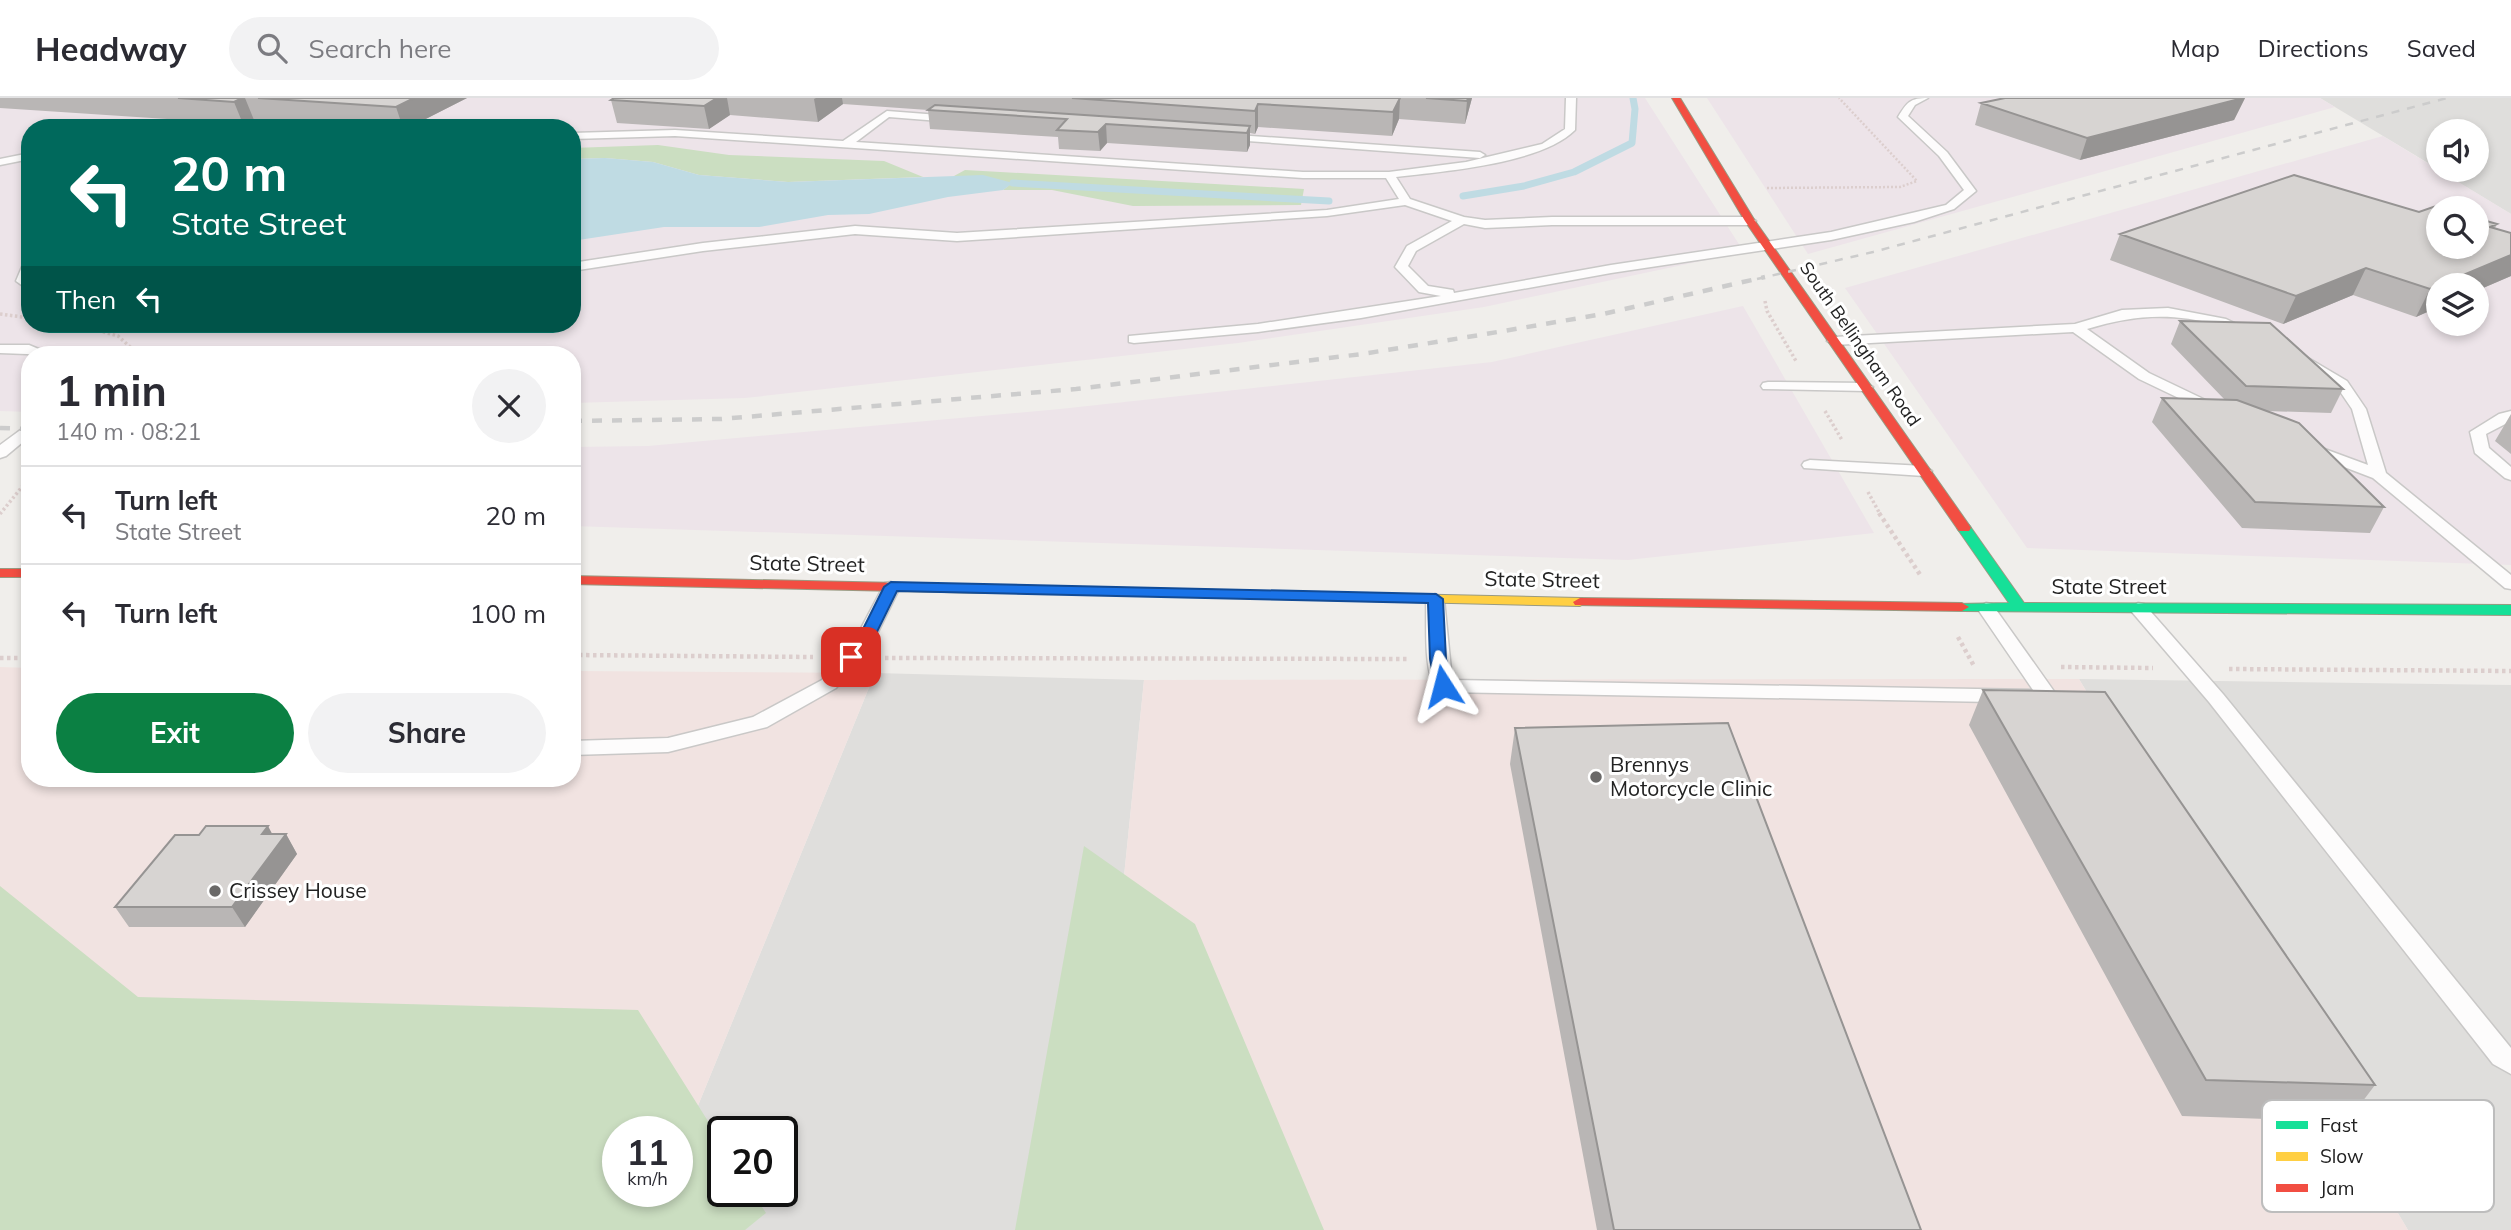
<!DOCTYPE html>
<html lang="en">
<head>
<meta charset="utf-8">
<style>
	:root { --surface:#fff; --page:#f2f2f3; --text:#2b2b33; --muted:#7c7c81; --line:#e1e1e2; --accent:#0b8043 }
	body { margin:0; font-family:Mulish,sans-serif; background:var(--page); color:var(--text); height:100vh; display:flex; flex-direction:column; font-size:26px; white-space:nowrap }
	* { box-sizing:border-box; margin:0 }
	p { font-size:23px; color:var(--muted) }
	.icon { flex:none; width:38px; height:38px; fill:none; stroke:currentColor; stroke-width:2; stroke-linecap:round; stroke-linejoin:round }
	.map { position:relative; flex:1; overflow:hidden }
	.sheet { position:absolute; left:21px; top:248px; width:560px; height:441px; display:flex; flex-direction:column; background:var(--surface); border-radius:28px; box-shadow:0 4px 10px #0003 }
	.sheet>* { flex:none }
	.top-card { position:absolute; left:21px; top:21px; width:560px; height:214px; border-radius:28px; box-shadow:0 4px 10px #0003; background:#00695c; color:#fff; overflow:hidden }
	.tools { position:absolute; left:2426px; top:21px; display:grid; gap:14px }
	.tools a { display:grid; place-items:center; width:63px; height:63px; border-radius:50%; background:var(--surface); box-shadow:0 4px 10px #0003; font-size:35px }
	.speed { position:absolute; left:602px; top:1018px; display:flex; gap:14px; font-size:35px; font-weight:700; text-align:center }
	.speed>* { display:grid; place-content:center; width:91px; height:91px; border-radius:50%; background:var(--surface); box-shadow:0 4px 10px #0003; line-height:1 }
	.speed small { font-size:18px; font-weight:400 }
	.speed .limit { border:4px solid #111; border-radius:10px; background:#fff; color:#111 }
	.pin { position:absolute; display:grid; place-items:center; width:60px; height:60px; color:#fff; margin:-30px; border-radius:14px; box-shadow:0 4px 10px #0006 }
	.me { position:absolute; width:77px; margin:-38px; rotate:351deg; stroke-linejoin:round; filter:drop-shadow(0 0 5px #0008) }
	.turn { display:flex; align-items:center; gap:24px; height:147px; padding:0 35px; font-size:32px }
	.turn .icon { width:91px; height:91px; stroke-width:2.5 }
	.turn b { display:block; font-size:49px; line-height:60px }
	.then { display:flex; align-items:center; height:66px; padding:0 35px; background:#0003; gap:14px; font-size:26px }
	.round { display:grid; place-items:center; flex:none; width:74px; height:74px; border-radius:37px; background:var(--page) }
	.headline { display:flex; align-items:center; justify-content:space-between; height:119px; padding:0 35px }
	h1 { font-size:42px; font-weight:700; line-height:52px }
	.primary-button { display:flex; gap:14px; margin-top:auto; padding:14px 35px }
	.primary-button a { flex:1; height:80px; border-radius:42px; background:var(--accent); color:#fff; font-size:28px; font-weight:700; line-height:80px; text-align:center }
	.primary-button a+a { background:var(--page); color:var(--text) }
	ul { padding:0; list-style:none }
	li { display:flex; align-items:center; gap:21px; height:98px; padding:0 35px; border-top:2px solid var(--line) }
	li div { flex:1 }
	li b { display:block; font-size:26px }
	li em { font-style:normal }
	header { display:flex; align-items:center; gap:42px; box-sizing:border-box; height:98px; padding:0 35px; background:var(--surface); border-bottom:2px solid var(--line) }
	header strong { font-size:33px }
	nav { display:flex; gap:38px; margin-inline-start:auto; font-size:24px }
	.search { width:490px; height:63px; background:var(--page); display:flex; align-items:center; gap:18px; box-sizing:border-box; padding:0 24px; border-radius:38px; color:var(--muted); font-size:26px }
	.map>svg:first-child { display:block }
	.residential { fill:#dfdedc; fill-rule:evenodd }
	.commercial { fill:#f1e3e1 }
	.industrial { fill:#ede4e9; fill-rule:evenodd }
	.forest { fill:#cbdec1; fill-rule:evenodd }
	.water { fill:#bfdbe3 }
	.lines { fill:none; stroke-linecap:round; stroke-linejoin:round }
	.stream { stroke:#bfdbe3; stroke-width:7 }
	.lane-casing { stroke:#c9c8c7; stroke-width:3 }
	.fast-casing { stroke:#999a82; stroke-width:2 }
	.slow-casing { stroke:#999a82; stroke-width:2 }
	.jam-casing { stroke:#999a82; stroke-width:2 }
	.path-far2 { stroke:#dccecd; stroke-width:2.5; stroke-dasharray:2 2; stroke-linecap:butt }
	.path-far1 { stroke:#dccecd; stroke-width:3.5; stroke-dasharray:2.5 2.5; stroke-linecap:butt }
	.path { stroke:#dccecd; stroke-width:4.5; stroke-dasharray:3.5 3.5; stroke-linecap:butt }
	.lane { fill:#fdfcfc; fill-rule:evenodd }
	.fast { fill:#16e098; fill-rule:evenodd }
	.slow { fill:#ffcf43; fill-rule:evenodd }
	.jam { fill:#f24e42; fill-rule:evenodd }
	.rail-far1 { stroke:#ccc; stroke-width:2.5; stroke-dasharray:8 8; stroke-linecap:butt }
	.rail { stroke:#ccc; stroke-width:4.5; stroke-dasharray:10 10; stroke-linecap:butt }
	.wall { fill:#b9b6b5 }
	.shaded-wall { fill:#969493 }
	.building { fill:#d7d4d2; stroke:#969493; stroke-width:2 }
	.route { fill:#1a73e8; stroke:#114b97; stroke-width:2 }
	.poi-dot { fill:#6a6968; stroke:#fff; stroke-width:2.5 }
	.labels { text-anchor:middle; stroke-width:6; stroke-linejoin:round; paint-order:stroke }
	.far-street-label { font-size:18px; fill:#222; stroke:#fff }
	.street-label { font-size:21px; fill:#222; stroke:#fff }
	.poi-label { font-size:21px; fill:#222; stroke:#fff; text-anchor:start }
	.key { fill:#fff; stroke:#bdbdbd; stroke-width:2 }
	.key-label { font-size:19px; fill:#222 }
</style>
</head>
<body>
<header>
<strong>Headway</strong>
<div class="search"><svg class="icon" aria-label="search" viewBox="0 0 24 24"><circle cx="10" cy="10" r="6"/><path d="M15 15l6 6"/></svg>Search here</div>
<nav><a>Map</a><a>Directions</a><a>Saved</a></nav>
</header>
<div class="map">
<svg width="2511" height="1132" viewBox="0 0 2511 1132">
	<rect width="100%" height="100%" fill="#f0eeeb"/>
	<path class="residential" d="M 2320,0 L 2511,0 L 2511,116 L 2438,72 L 2476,72 L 2476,33 L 2438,33 L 2438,71 Z
		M 875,575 L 1144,582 L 1088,1132 L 647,1132 L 677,1094 L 677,1059 ZM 723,1034 L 782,1034 L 782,1094 L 723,1094 Z
		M 2079,581 L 2511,587 L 2511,1132 L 2408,1132 Z"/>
	<path class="commercial" d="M 0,569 L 30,570 L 30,681 L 572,681 L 572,573 L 875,575 L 677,1059 L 677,1034 L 618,1034 L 618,1094 L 214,1132 L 0,1122 Z
		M 2079,581 L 2408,1132 L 1088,1132 L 1144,582 Z"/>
	<path class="industrial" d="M 0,0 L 1645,0 L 1744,154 L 1484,209 L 1238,245 L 745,300 L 572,305 L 572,257 L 30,257 L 30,314 L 0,313 ZM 30,30 L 572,30 L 572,226 L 30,226 Z
		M 1707,0 L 2320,0 L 2335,9 L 1808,156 Z
		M 2383,38 L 2511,116 L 2511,467 L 2027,450 L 1845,190 ZM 2438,110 L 2476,110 L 2476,149 L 2438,149 ZM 2438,187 L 2476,187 L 2476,226 L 2438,226 Z
		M 1743,208 L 1874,435 L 1628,462 L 572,428 L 572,349 L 648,348 L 1060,311 L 1492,264 Z"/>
	<path class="forest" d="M 658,47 L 729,57 L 884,63 L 923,79 L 788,84 L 699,77 L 653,64 L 605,60 L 572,61 L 572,50 Z
		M 965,72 L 1304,91 L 1301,107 L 1133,108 L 1052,92 L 1003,92 L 1012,85 L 954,78 Z
		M 1084,748 L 1195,826 L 1324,1132 L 1015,1132 Z
		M 0,788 L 138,899 L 638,912 L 723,1047 L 723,1094 L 752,1094 L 766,1115 L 745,1132 L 0,1132 ZM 618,1034 L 677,1034 L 677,1094 L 618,1094 Z"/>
	<path class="water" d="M 605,60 L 653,64 L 699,77 L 788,84 L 983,77 L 1013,85 L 1003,92 L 948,99 L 869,116 L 828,117 L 759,129 L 664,129 L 572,143 L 572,61 Z"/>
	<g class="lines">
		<path class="stream" d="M 1013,85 L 1329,103
			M 1463,98 L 1524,88 L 1574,74 L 1632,45 L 1635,11 L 1633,0"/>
		<g class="lane-casing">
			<path id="lane" d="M 1566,0 L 1576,0 L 1575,32 C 1541,66 1444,73 1396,79 L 1410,101 L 1464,119 L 1485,122 L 1552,119 L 1750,119 L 1756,123 L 1750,127 L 1552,127 L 1485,130 L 1464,126 L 1416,153 L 1408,168 L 1428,188 L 1453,192 L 1454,195 L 1611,167 L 1831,134 L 1946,107 L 1964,92 L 1939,58 L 1898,19 C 1907,4 1910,0 1928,0 L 1915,7 L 1908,18 L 1947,54 L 1976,93 L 1954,111 L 1914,124 L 1831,142 L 1611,175 L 1361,220 L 1258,234 L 1134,245 L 1129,244 L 1129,238 L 1258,226 L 1441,198 L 1419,194 L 1395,169 L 1407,148 L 1452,123 L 1405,107 L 1327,118 L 957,143 L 855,136 L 703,153 L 572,173 L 572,165 L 703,145 L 855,128 L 957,135 L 1327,112 L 1399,101 L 1386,80 L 1303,80 L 675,38 L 572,41 L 572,35 L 675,32 L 843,43 L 887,13 L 952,18 L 957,21 L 952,24 L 889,19 L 856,44 L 1303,74 L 1389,74 L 1466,64 L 1542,46 L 1565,31 Z
				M 1223,36 L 1480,54 L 1485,57 L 1480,60 L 1219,41 L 1219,37 Z
				M 30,55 L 30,61 L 0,67 L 0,61 Z
				M 30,160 L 30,193 L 16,183 L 24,164 Z
				M 2168,210 L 2226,221 L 2251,233 L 2244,237 C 2235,235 2227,230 2218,227 C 2171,214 2133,217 2087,231 L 2149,275 L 2220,309 L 2222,312 L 2220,315 L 2210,315 L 2139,281 L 2073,234 L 1834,247 L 1827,243 L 1834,239 L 2075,226 L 2122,212 Z
				M 0,247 L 29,247 L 53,257 L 0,255 Z
				M 2303,257 L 2347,283 L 2366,311 L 2386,375 L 2511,477 L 2511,491 L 2505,490 L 2373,380 L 2305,354 L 2303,351 L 2311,346 L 2368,367 L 2352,311 L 2337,289 L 2298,264 L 2298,258 Z
				M 1768,284 L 1866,285 L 1873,289 L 1866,293 L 1763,291 L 1761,288 L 1763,285 Z
				M 2511,313 L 2511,323 L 2486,336 L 2489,350 L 2511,369 L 2511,382 L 2505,380 L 2475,355 L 2470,334 L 2499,316 Z
				M 30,325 L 30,338 L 6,358 L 0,360 L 0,347 Z
				M 1810,362 L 1924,368 L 1932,373 L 1924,378 L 1804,370 L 1802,367 L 1804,364 Z
				M 891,484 L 900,489 L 875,540 L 836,590 L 767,629 L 668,654 L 572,657 L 572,643 L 668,640 L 753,619 L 822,582 L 857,538 L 885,485 Z
				M 1435,496 L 1444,501 L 1452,582 L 2033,592 L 1977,510 L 1986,505 L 1992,506 L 2058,599 L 2055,603 L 2048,605 L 1443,594 L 1436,592 C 1423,571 1427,526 1426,501 Z
				M 2138,505 L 2144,506 L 2223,596 L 2511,950 L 2511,976 L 2493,966 L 2209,604 L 2132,514 L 2129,510 Z"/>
		</g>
		<g class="fast-casing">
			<path id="fast" d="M 1964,426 L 1969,427 L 2024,505 L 2511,507 L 2511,517 L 1962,513 L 1955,509 L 1957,506 L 2009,505 L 1957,430 Z"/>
		</g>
		<g class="slow-casing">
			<path id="slow" d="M 989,487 L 1580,500 L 1587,504 L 1580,508 L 984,494 L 982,491 L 984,488 Z"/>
		</g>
		<g class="jam-casing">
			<path id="jam" d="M 1672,0 L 1680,0 L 1755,123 L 1969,427 L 1971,430 L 1969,433 L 1959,433 L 1745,123 Z
				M 0,471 L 30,471 L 30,479 L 0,479 Z
				M 572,478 L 989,487 L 996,491 L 989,495 L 572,486 Z
				M 1580,500 L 1962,505 L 1969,509 L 1962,513 L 1575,507 L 1573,504 Z"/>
		</g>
		<path class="path-far2" d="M 1767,90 L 1900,89 L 1917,83 L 1839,0"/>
		<path class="path-far1" d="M 1765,203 L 1767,213 L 1796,263
			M 0,216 L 30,220
			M 74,226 L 118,238 L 139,257
			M 1825,313 L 1842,342
			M 1868,394 L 1880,416
			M 0,416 L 30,379"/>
		<path class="path" d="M 1879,415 L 1921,478
			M 1958,539 L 1974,568
			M 572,557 L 813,559
			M 0,560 L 30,560
			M 885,560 L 1408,561
			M 2061,569 L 2153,570
			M 2229,571 L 2511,573"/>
		<use href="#lane" class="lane"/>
		<use href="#fast" class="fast"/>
		<use href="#slow" class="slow"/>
		<use href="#jam" class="jam"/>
		<path class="rail-far1" d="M 1757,181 L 1873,154 L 2447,0"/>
		<path class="rail" d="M 572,323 L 721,321 L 1076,291 L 1362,256 L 1486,236 L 1603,216 L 1765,179
			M 0,330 L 30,331"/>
	</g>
	<path class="wall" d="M 0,0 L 467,0 L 408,30 L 374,30 L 254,22 L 243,26 L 0,10 Z
		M 614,0 L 1472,0 L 1465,26 L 1399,21 L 1392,38 L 1258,29 L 1255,36 L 1250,35 L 1250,47 L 1247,54 L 1107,45 L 1100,53 L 1059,51 L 1058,39 L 930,31 L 928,12 L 843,6 L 818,24 L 730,17 L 709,31 L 617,25 L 611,2 Z
		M 2005,0 L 2245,0 L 2234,22 L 2080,62 L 1975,27 L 1981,5 Z
		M 2419,114 L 2497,126 L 2495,130 L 2511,135 L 2511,178 L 2416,219 L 2353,197 L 2283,226 L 2110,162 L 2120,136 Z
		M 2180,223 L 2343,291 L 2331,315 L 2266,313 L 2384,409 L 2370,435 L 2242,430 L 2152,324 L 2162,300 L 2225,302 L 2171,246 Z
		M 2511,316 L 2511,356 L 2495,343 Z
		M 1983,592 L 2375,987 L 2347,1024 L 2182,1018 L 1969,627 Z
		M 1515,630 L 1921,1132 L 1597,1132 L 1510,666 Z
		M 272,736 L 286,736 L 297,756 L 245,829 L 129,829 L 115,809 Z"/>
	<path class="shaded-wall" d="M 242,0 L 245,0 L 254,22 L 243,26 L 234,4 Z
		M 414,0 L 467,0 L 408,30 L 403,30 L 396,9 Z
		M 717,0 L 727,0 L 730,17 L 709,31 L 704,8 Z
		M 816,0 L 842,0 L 843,6 L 818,24 L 814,1 Z
		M 1400,0 L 1399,21 L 1392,38 L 1393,14 Z
		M 1468,0 L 1472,0 L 1465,26 L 1467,3 Z
		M 2243,0 L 2245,0 L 2234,22 L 2080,62 L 2087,40 Z
		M 1258,6 L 1258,29 L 1255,36 L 1255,13 Z
		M 1106,26 L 1107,45 L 1100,53 L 1098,34 Z
		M 1250,28 L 1250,47 L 1247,54 L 1247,35 Z
		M 2511,157 L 2511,178 L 2476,193 L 2476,187 L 2439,187 Z
		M 2366,170 L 2353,197 L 2283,226 L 2296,198 Z
		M 2438,188 L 2438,209 L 2416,219 L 2430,191 Z
		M 268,728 L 278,747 L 286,736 L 297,756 L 245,829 L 232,809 L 262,736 Z"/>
	<path class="building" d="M 178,0 L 242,0 L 234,4 Z
		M 258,0 L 414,0 L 396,9 Z
		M 614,0 L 717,0 L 704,8 L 611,2 Z
		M 1072,0 L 1400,0 L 1393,14 L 1258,6 L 1255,13 Z
		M 1426,0 L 1468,0 L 1467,3 Z
		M 2005,0 L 2243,0 L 2087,40 L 1981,5 Z
		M 935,7 L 1250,28 L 1247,35 L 1106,26 L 1098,34 L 1057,32 L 1067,21 L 928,12 Z
		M 2294,77 L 2419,114 L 2436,108 L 2444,110 L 2438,110 L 2438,149 L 2476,149 L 2476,120 L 2497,126 L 2490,129 L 2511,135 L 2511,157 L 2430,191 L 2366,170 L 2296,198 L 2120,136 Z
		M 2180,223 L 2270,225 L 2343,291 L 2246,288 Z
		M 2162,300 L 2237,302 L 2299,325 L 2384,409 L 2255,404 Z
		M 1983,592 L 2105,594 L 2375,987 L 2206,982 Z
		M 1728,625 L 1921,1132 L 1614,1132 L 1515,630 Z
		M 206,728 L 268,728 L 262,736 L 286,736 L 232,809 L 115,809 L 175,737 L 199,737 Z"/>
	<path class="route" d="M 891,484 L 1436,496 L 1443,501 L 1446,561 L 1451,588 L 1443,593 L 1435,588 L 1430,561 L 1428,505 L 897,493 L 874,540 L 857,563 L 845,563 L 843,559 L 859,539 L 884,489 Z"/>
	<g class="poi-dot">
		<circle cx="1596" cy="679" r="7"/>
		<circle cx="215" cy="793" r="7"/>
	</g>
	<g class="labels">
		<g class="far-street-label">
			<text transform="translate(1860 246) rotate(55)" y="6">South Bellingham Road</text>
		</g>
		<g class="street-label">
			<text transform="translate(807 466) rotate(1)" y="7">State Street</text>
			<text transform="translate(1542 482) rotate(1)" y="7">State Street</text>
			<text x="2109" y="496">State Street</text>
		</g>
		<g class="poi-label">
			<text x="1610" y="674">Brennys<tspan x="1610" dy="24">Motorcycle Clinic</tspan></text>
			<text x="229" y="800">Crissey House</text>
		</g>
	</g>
	<rect x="2262" y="1002" width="232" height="112" rx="10" class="key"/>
	<rect x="2276" y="1023" width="32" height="8" fill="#16e098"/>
	<rect x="2276" y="1054" width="32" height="9" fill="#ffcf43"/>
	<rect x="2276" y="1086" width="32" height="8" fill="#f24e42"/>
	<g class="key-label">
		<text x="2320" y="1034">Fast</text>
		<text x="2320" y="1065">Slow</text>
		<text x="2320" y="1097">Jam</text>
	</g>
</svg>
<div class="tools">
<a><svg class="icon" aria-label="sound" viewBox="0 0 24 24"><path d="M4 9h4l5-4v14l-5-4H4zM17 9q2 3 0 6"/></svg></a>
<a><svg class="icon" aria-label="search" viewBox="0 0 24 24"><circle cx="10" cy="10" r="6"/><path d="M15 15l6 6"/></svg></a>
<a><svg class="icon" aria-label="layers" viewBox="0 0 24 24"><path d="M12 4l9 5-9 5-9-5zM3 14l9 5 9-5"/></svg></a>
</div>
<div class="speed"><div>11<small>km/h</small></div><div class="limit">20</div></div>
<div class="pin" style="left:851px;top:559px;background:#d93025"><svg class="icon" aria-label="arrive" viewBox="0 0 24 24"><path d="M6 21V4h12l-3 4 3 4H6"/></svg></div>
<svg class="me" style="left:1443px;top:588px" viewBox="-20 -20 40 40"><path d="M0-17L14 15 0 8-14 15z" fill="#1a73e8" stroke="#fff" stroke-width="4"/></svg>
<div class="top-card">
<div class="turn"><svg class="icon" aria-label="left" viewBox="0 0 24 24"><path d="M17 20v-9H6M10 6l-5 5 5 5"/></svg><div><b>20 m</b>State Street</div></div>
<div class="then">Then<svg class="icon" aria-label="left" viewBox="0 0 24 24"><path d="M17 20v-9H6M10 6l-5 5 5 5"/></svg></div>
</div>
<section class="sheet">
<div class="headline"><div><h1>1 min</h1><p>140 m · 08:21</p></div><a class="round"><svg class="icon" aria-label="close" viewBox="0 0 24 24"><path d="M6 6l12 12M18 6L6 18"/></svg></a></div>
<ul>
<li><svg class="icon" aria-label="left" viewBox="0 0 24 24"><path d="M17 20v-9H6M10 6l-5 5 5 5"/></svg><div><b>Turn left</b><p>State Street</p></div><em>20 m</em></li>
<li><svg class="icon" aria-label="left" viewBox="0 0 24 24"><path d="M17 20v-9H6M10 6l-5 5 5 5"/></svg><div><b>Turn left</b></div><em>100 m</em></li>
</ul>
<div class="primary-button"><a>Exit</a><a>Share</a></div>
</section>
</div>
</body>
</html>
